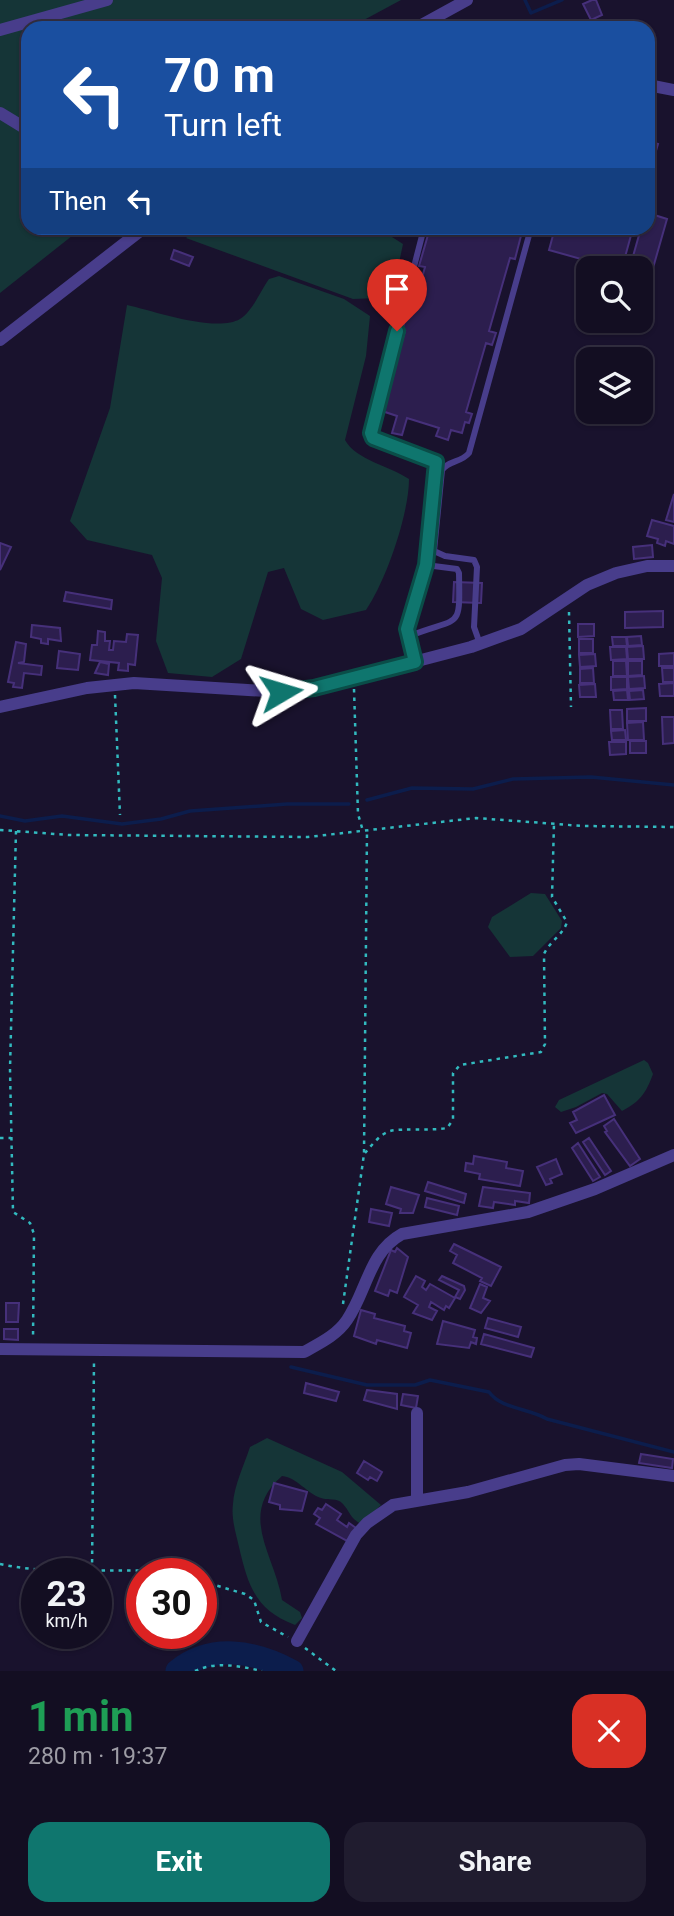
<!DOCTYPE html>
<html lang="en">
<head>
<meta charset="utf-8">
<style>
	:root { --surface:#130e22; --page:#201c2f; --text:#f1f3f6; --muted:#9d9ca5; --line:#322e40; --accent:#0f766e }
	body { margin:0; font-family:Roboto,sans-serif; background:var(--page); color:var(--text); height:100vh; display:flex; flex-direction:column; font-size:26px; white-space:nowrap }
	* { box-sizing:border-box; margin:0 }
	p { font-size:23px; color:var(--muted) }
	.icon { flex:none; width:38px; height:38px; fill:none; stroke:currentColor; stroke-width:2; stroke-linecap:round; stroke-linejoin:round }
	.map { position:relative; height:1671px; overflow:hidden }
	.drawer { display:flex; flex-direction:column; background:var(--surface); flex:1 }
	.drawer>* { flex:none }
	.banner { position:absolute; left:21px; top:21px; width:634px; height:214px; border-radius:21px; box-shadow:0 2px 5px #0004,0 0 0 2px var(--line); background:#1a4fa0; color:#fff; overflow:hidden }
	.fabs { position:absolute; left:576px; top:256px; display:grid; gap:14px }
	.fabs a { display:grid; place-items:center; width:77px; height:77px; border-radius:14px; background:var(--surface); box-shadow:0 2px 5px #0004,0 0 0 2px var(--line); font-size:35px }
	.speed { position:absolute; left:21px; top:1558px; display:flex; gap:14px; font-size:35px; font-weight:700; text-align:center }
	.speed>* { display:grid; place-content:center; width:91px; height:91px; border-radius:50%; background:var(--surface); box-shadow:0 2px 5px #0004,0 0 0 2px var(--line); line-height:1 }
	.speed small { font-size:18px; font-weight:400 }
	.speed .limit { border:10px solid #d22; background:#fff; color:#111 }
	.pin { position:absolute; display:grid; place-items:center; width:60px; height:60px; color:#fff; margin:-72px -30px; border-radius:50% 50% 50% 0; rotate:-45deg; box-shadow:0 0 7px #0007 }
	.pin .icon { rotate:45deg }
	.me { position:absolute; width:77px; margin:-38px; rotate:83deg; stroke-linejoin:round; filter:drop-shadow(0 0 5px #0008) }
	.turn { display:flex; align-items:center; gap:24px; height:147px; padding:0 28px; font-size:32px }
	.turn .icon { width:91px; height:91px; stroke-width:2.5 }
	.turn b { display:block; font-size:49px; line-height:60px }
	.then { display:flex; align-items:center; height:66px; padding:0 28px; background:#0003; gap:14px; font-size:26px }
	.round { display:grid; place-items:center; flex:none; width:74px; height:74px; border-radius:21px; background:var(--page) }
	.head { display:flex; align-items:center; justify-content:space-between; height:119px; padding:0 28px }
	h1 { font-size:42px; font-weight:700; line-height:52px; color:#1e9e55 }
	.cta { display:flex; gap:14px; margin-top:auto; padding:14px 28px }
	.cta a { flex:1; height:80px; border-radius:21px; background:var(--accent); color:#fff; font-size:28px; font-weight:700; line-height:80px; text-align:center }
	.cta a+a { background:var(--page); color:var(--text) }
	.map>svg:first-child { display:block }
	.green { fill:#153537 }
	.lines { fill:none; stroke-linecap:round; stroke-linejoin:round }
	.stream { stroke:#0c1d4c; stroke-width:3.5 }
	.river { stroke:#0c1d4c; stroke-width:23 }
	.building { fill:#2c1e4e; stroke:#46307a; stroke-width:2 }
	.path { stroke:#32babf; stroke-width:2.5; stroke-dasharray:3.5 5; stroke-linecap:butt }
	.service { stroke:#483d8b; stroke-width:6 }
	.minor { stroke:#483d8b; stroke-width:12 }
	.route-casing { stroke:#0a4d48; stroke-width:18 }
	.route { stroke:#0f766e; stroke-width:12 }
</style>
</head>
<body>
<div class="map">
<svg width="674" height="1671" viewBox="0 0 674 1671">
	<rect width="100%" height="100%" fill="#19122d"/>
	<path class="green" d="M 0,0 L 401,0 L 349,28 L 28,28 L 28,228 L 82,228 L 0,293 Z
		M 198,228 L 362,228 L 392,237 L 403,244 L 394,287 L 378,298 L 353,299 L 186,238 Z
		M 279,276 L 344,299 L 370,316 L 366,356 L 345,440 C 356,460 390,466 409,479 C 409,514 386,581 366,610 L 323,620 L 301,609 L 284,568 L 268,572 L 241,659 L 212,677 L 168,673 L 156,641 L 162,578 L 152,555 L 87,540 L 70,521 L 110,408 L 127,305 C 154,311 216,333 240,319 C 252,312 261,290 269,279 Z
		M 531,893 L 545,894 L 562,921 L 561,928 L 533,956 L 510,957 L 488,927 L 492,917 Z
		M 644,1060 L 648,1063 L 653,1074 C 646,1093 640,1102 622,1111 L 607,1094 L 602,1093 L 576,1107 L 561,1112 L 555,1107 L 559,1100 Z
		M 267,1438 L 342,1472 L 381,1505 L 361,1524 C 349,1517 351,1513 343,1504 C 337,1497 328,1501 321,1498 C 306,1493 298,1478 282,1476 C 237,1515 275,1555 282,1600 L 300,1612 L 302,1618 L 295,1625 C 255,1610 248,1585 239,1547 C 236,1534 231,1518 233,1504 C 234,1486 244,1465 250,1447 Z"/>
	<g class="lines">
		<path class="stream" d="M 525,0 L 531,13 L 562,0
			M 367,800 L 412,788 L 473,789 L 513,779 L 591,777 L 674,785
			M 0,816 L 25,821 L 62,816 L 122,824 L 161,819 L 190,811 L 287,804 L 349,804
			M 291,1367 L 367,1385 L 415,1385 L 430,1380 L 489,1392 C 501,1409 529,1408 547,1419 L 674,1452"/>
		<path class="river" d="M 177,1671 C 211,1643 255,1651 292,1671"/>
	</g>
	<path class="building" d="M 592,0 L 596,0 L 602,15 L 591,20 L 583,4 Z
		M 651,142 L 658,144 L 651,168 L 648,167 Z
		M 648,213 L 667,219 L 651,275 L 640,272 L 640,268 L 630,267 L 641,228 L 648,228 Z
		M 430,228 L 523,228 L 515,259 L 510,258 L 489,331 L 496,333 L 492,345 L 486,343 L 466,412 L 472,414 L 469,423 L 465,422 L 462,433 L 451,430 L 448,440 L 436,436 L 439,428 L 407,418 L 402,435 L 392,433 L 397,416 L 382,411 L 405,331 L 402,330 L 414,291 L 418,292 L 425,267 L 419,266 Z
		M 555,228 L 633,228 L 622,268 L 613,268 L 549,250 Z
		M 174,250 L 193,257 L 189,266 L 171,259 Z
		M 674,494 L 674,522 L 666,520 Z
		M 652,520 L 674,526 L 674,544 L 666,541 L 665,546 L 657,543 L 658,539 L 647,536 Z
		M 0,543 L 11,547 L 0,570 Z
		M 652,545 L 653,557 L 634,559 L 633,547 Z
		M 454,582 L 482,583 L 481,603 L 453,602 Z
		M 66,592 L 112,600 L 111,609 L 64,601 Z
		M 663,611 L 663,627 L 625,628 L 625,612 Z
		M 578,624 L 594,624 L 594,636 L 578,637 Z
		M 32,625 L 60,628 L 61,641 L 48,639 L 48,644 L 41,643 L 41,639 L 31,637 Z
		M 98,631 L 105,632 L 105,641 L 110,641 L 109,650 L 113,650 L 114,641 L 126,642 L 127,634 L 138,635 L 135,665 L 128,664 L 128,671 L 118,670 L 119,663 L 90,660 L 92,645 L 97,645 Z
		M 641,636 L 642,645 L 628,646 L 627,637 Z
		M 612,637 L 626,637 L 627,646 L 613,646 Z
		M 579,639 L 593,639 L 593,653 L 579,653 Z
		M 16,642 L 26,644 L 24,662 L 18,663 L 42,666 L 41,675 L 24,673 L 22,688 L 13,687 L 14,683 L 8,682 Z
		M 643,646 L 644,659 L 628,659 L 627,647 Z
		M 610,647 L 626,647 L 627,659 L 611,660 Z
		M 59,651 L 80,654 L 78,670 L 57,668 Z
		M 674,653 L 674,666 L 659,666 L 659,654 Z
		M 595,654 L 596,666 L 580,667 L 579,655 Z
		M 613,661 L 626,661 L 627,676 L 613,676 Z
		M 628,661 L 642,661 L 642,675 L 628,676 Z
		M 100,662 L 109,664 L 108,675 L 95,673 Z
		M 593,668 L 594,683 L 580,683 L 580,669 Z
		M 662,668 L 674,668 L 674,682 L 663,682 Z
		M 644,676 L 645,688 L 629,689 L 628,677 Z
		M 611,677 L 627,677 L 627,689 L 611,690 Z
		M 674,683 L 674,696 L 660,696 L 659,684 Z
		M 595,684 L 596,697 L 580,697 L 579,685 Z
		M 627,690 L 628,700 L 614,700 L 613,691 Z
		M 643,690 L 644,699 L 630,700 L 629,691 Z
		M 646,708 L 646,721 L 627,721 L 627,709 Z
		M 610,710 L 622,710 L 623,729 L 611,729 Z
		M 662,717 L 674,717 L 674,743 L 663,744 Z
		M 643,722 L 644,740 L 628,740 L 627,723 Z
		M 625,730 L 626,740 L 612,740 L 611,731 Z
		M 630,741 L 646,741 L 646,753 L 630,753 Z
		M 609,742 L 626,742 L 626,754 L 610,755 Z
		M 604,1095 L 615,1115 L 576,1133 L 570,1123 L 577,1120 L 573,1112 Z
		M 614,1119 L 640,1159 L 630,1166 L 605,1132 L 607,1131 L 604,1126 Z
		M 589,1138 L 611,1171 L 605,1175 L 583,1142 Z
		M 578,1143 L 600,1177 L 593,1181 L 572,1148 Z
		M 474,1156 L 507,1162 L 506,1168 L 523,1171 L 520,1186 L 479,1179 L 480,1174 L 465,1171 L 466,1163 L 473,1164 Z
		M 556,1159 L 562,1174 L 550,1179 L 552,1183 L 546,1185 L 537,1167 Z
		M 428,1182 L 466,1194 L 464,1203 L 425,1191 Z
		M 391,1187 L 419,1195 L 413,1213 L 400,1213 L 401,1209 L 386,1204 Z
		M 483,1187 L 530,1193 L 529,1203 L 515,1201 L 515,1205 L 494,1202 L 493,1208 L 479,1206 Z
		M 427,1198 L 459,1206 L 457,1215 L 425,1207 Z
		M 371,1209 L 392,1213 L 389,1226 L 369,1222 Z
		M 454,1244 L 501,1267 L 491,1286 L 480,1281 L 482,1278 L 453,1263 L 457,1255 L 450,1251 Z
		M 397,1248 L 408,1257 L 397,1293 L 390,1290 L 388,1296 L 375,1291 L 391,1250 L 395,1252 Z
		M 416,1276 L 425,1281 L 422,1287 L 426,1290 L 430,1284 L 455,1298 L 449,1308 L 446,1306 L 444,1310 L 431,1302 L 429,1307 L 437,1311 L 432,1320 L 413,1313 L 418,1305 L 404,1297 Z
		M 442,1276 L 464,1286 L 465,1290 L 460,1299 L 455,1297 L 459,1290 L 439,1280 Z
		M 480,1284 L 487,1287 L 483,1298 L 490,1301 L 481,1313 L 470,1308 Z
		M 6,1303 L 19,1303 L 18,1322 L 6,1322 Z
		M 361,1310 L 375,1314 L 374,1318 L 405,1326 L 404,1331 L 411,1333 L 407,1348 L 377,1340 L 376,1344 L 354,1336 Z
		M 488,1318 L 521,1327 L 518,1337 L 485,1328 Z
		M 443,1321 L 475,1330 L 473,1337 L 477,1338 L 476,1344 L 471,1342 L 469,1348 L 437,1344 Z
		M 4,1329 L 18,1329 L 18,1340 L 4,1339 Z
		M 484,1334 L 534,1348 L 531,1357 L 481,1344 Z
		M 306,1383 L 339,1392 L 336,1401 L 304,1393 Z
		M 367,1390 L 397,1394 L 397,1409 L 364,1400 Z
		M 403,1394 L 418,1396 L 416,1408 L 401,1405 Z
		M 641,1454 L 673,1459 L 672,1468 L 639,1463 Z
		M 364,1461 L 382,1472 L 377,1481 L 370,1477 L 368,1480 L 357,1473 Z
		M 274,1483 L 307,1492 L 302,1511 L 280,1509 L 280,1505 L 269,1502 Z
		M 326,1504 L 341,1514 L 337,1520 L 347,1527 L 349,1523 L 356,1528 L 347,1541 L 316,1524 L 320,1518 L 314,1514 L 318,1508 L 322,1510 Z"/>
	<g class="lines">
		<path class="path" d="M 569,612 L 571,707
			M 354,689 L 358,814 L 363,831
			M 115,695 L 120,815
			M 0,830 L 69,835 L 308,837 L 476,818 L 583,826 L 674,827
			M 16,831 L 10,1069 L 13,1212 L 30,1223 L 34,1234 L 33,1339
			M 0,1138 L 11,1138
			M 365,1153 C 372,1145 380,1134 390,1131 C 402,1128 431,1131 447,1128 L 453,1120 L 453,1073 L 460,1065 L 541,1052 L 545,1044 L 544,954 C 550,941 563,935 567,922 L 552,897 L 554,823
			M 343,1304 L 364,1154 L 367,830
			M 0,1564 C 59,1577 118,1566 177,1573
			M 92,1571 L 94,1361
			M 201,1581 L 245,1594 L 254,1600 L 261,1622 L 288,1637
			M 305,1648 L 336,1671
			M 195,1671 C 216,1661 240,1666 262,1671"/>
		<path class="service" d="M 409,640 L 409,617 L 426,565 L 436,462 L 380,443 L 373,438 L 371,433 L 424,228
			M 480,644 L 474,627 L 477,567 L 474,560 L 445,556 L 434,551 L 442,470 C 449,460 461,463 469,453 L 531,228
			M 415,662 L 409,640 L 412,635 C 461,616 460,631 459,573 L 457,569 L 426,565"/>
		<path class="minor" d="M 416,28 L 467,0
			M 0,30 L 107,0
			M 648,85 L 674,90
			M 0,113 L 28,130
			M 0,340 L 144,228
			M 0,707 L 87,688 L 134,683 L 281,692 L 314,688 L 471,647 L 521,629 L 587,585 L 616,573 L 647,566 L 674,566
			M 0,1349 L 304,1352 C 320,1343 337,1335 347,1320 C 367,1291 369,1252 402,1234 L 528,1212 L 595,1189 L 674,1155
			M 417,1500 L 417,1413
			M 297,1641 L 356,1535 L 367,1523 L 393,1505 L 468,1492 L 565,1465 L 579,1464 L 674,1476"/>
	</g>
	<g class="lines">
		<g class="route-casing">
			<path id="route" d="M 281,692 L 314,688 L 415,662 L 407,629 L 426,565 L 436,462 L 373,438 L 371,433 L 397,331"/>
		</g>
		<use href="#route" class="route"/>
	</g>
</svg>
<div class="fabs">
<a><svg class="icon" aria-label="search" viewBox="0 0 24 24"><circle cx="10" cy="10" r="6"/><path d="M15 15l6 6"/></svg></a>
<a><svg class="icon" aria-label="layers" viewBox="0 0 24 24"><path d="M12 4l9 5-9 5-9-5zM3 14l9 5 9-5"/></svg></a>
</div>
<div class="speed"><div>23<small>km/h</small></div><div class="limit">30</div></div>
<div class="pin" style="left:397px;top:331px;background:#d93025"><svg class="icon" aria-label="arrive" viewBox="0 0 24 24"><path d="M6 21V4h12l-3 4 3 4H6"/></svg></div>
<svg class="me" style="left:281px;top:692px" viewBox="-20 -20 40 40"><path d="M0-17L14 15 0 8-14 15z" fill="#0f766e" stroke="#fff" stroke-width="4"/></svg>
<div class="banner">
<div class="turn"><svg class="icon" aria-label="left" viewBox="0 0 24 24"><path d="M17 20v-9H6M10 6l-5 5 5 5"/></svg><div><b>70 m</b>Turn left</div></div>
<div class="then">Then<svg class="icon" aria-label="left" viewBox="0 0 24 24"><path d="M17 20v-9H6M10 6l-5 5 5 5"/></svg></div>
</div>
</div>
<section class="drawer">
<div class="head"><div><h1>1 min</h1><p>280 m · 19:37</p></div><a class="round" style="background:#d93025;color:#fff"><svg class="icon" aria-label="close" viewBox="0 0 24 24"><path d="M6 6l12 12M18 6L6 18"/></svg></a></div>
<div class="cta"><a>Exit</a><a>Share</a></div>
</section>
</body>
</html>
